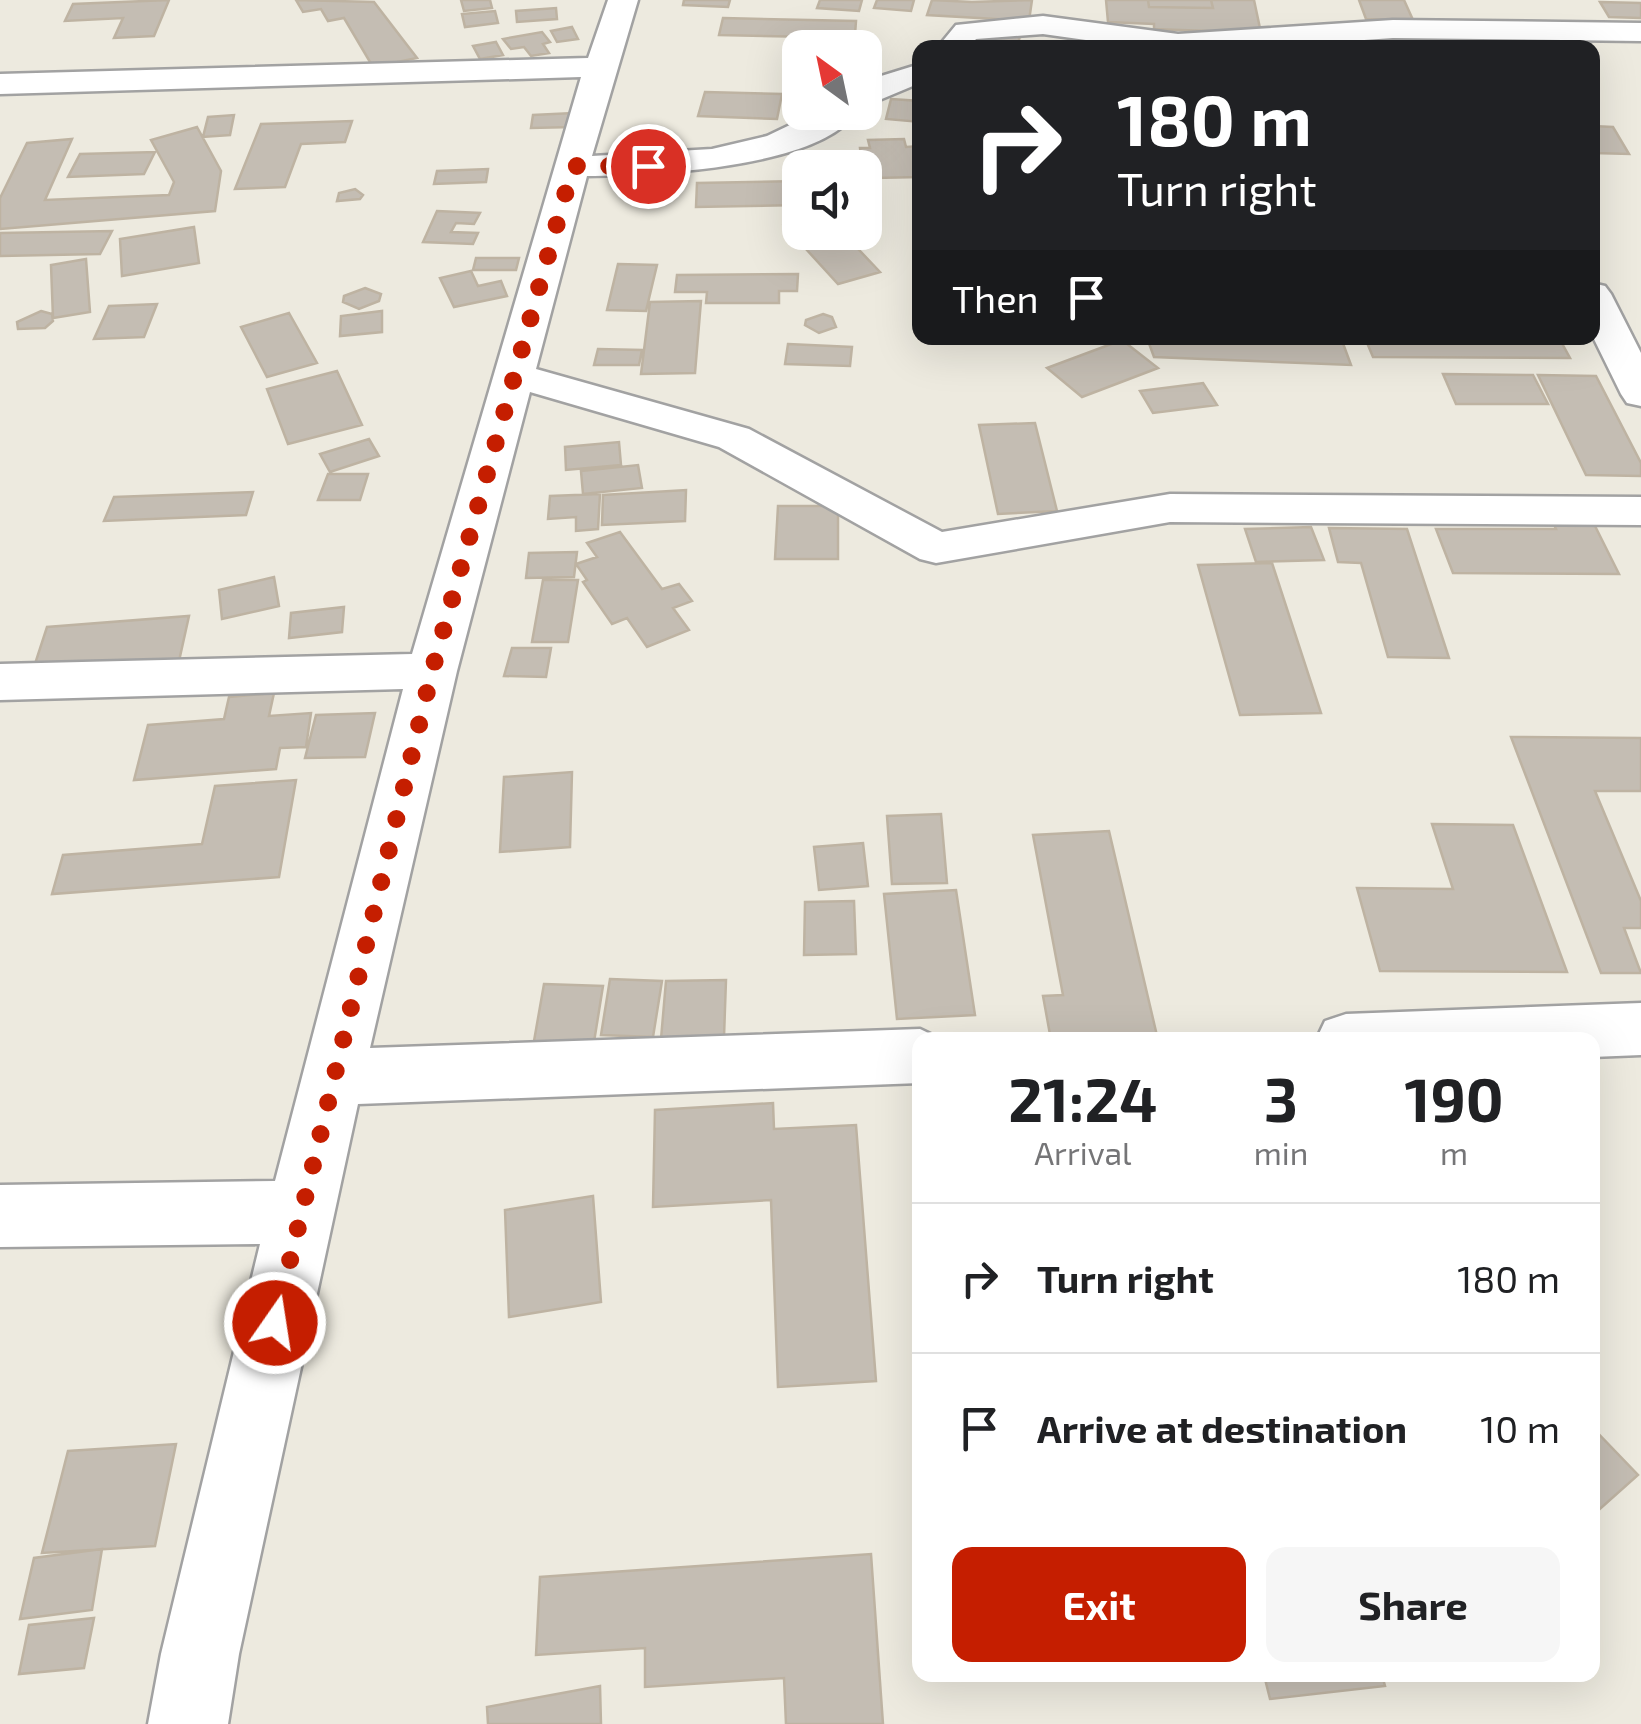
<!DOCTYPE html>
<html lang="en">
<head>
<meta charset="utf-8">
<style>
	:root { --surface:#fff; --page:#f6f6f6; --text:#202124; --muted:#757577; --line:#e0e0e0; --accent:#c51e00 }
	body { margin:0; font-family:"Exo 2",sans-serif; background:var(--page); color:var(--text); height:100vh; display:flex; flex-direction:column; font-size:38px; white-space:nowrap }
	* { box-sizing:border-box; margin:0 }
	p { font-size:32px; color:var(--muted) }
	.icon { flex:none; width:55px; height:55px; fill:none; stroke:currentColor; stroke-width:2; stroke-linecap:round; stroke-linejoin:round }
	.map { position:relative; flex:1; overflow:hidden }
	.sheet { position:absolute; left:912px; top:1032px; width:688px; height:650px; display:flex; flex-direction:column; background:var(--surface); border-radius:20px; box-shadow:0 10px 40px #0002 }
	.sheet>* { flex:none }
	.top-card { position:absolute; left:912px; top:40px; width:688px; height:305px; border-radius:20px; box-shadow:0 10px 40px #0002; background:#202124; color:#fff; overflow:hidden }
	.needle { width:65px; rotate:327deg }
	.fabs { position:absolute; left:782px; top:30px; display:grid; gap:20px }
	.fabs a { display:grid; place-items:center; width:100px; height:100px; border-radius:20px; background:var(--surface); box-shadow:0 10px 40px #0002; font-size:50px }
	.pin { position:absolute; display:grid; place-items:center; width:85px; height:85px; color:#fff; margin:-42px; border:5px solid #fff; border-radius:50%; box-shadow:0 2px 10px #0007 }
	.me { position:absolute; width:110px; margin:-55px; rotate:13deg; stroke-linejoin:round; filter:drop-shadow(0 0 8px #0008) }
	.turn { display:flex; align-items:center; gap:35px; height:210px; padding:0 40px; font-size:45px }
	.turn .icon { width:130px; height:130px; stroke-width:2.5 }
	.turn b { display:block; font-size:70px; line-height:85px }
	.then { display:flex; align-items:center; height:95px; padding:0 40px; background:#0003; gap:20px; font-size:38px }
	.eta { display:flex; justify-content:space-evenly; align-items:center; height:170px; text-align:center }
	.eta b { font-size:60px; font-weight:700; line-height:70px }
	.button { display:flex; gap:20px; margin-top:auto; padding:20px 40px }
	.button a { flex:1; height:115px; border-radius:20px; background:var(--accent); color:#fff; font-size:40px; font-weight:700; line-height:115px; text-align:center }
	.button a+a { background:var(--page); color:var(--text) }
	ul { padding:0; list-style:none }
	li { display:flex; align-items:center; gap:30px; height:150px; padding:0 40px; border-top:2px solid var(--line) }
	li div { flex:1 }
	li b { display:block; font-size:38px }
	li em { font-style:normal }
	.map>svg:first-child { display:block }
	.building { fill:#c4bdb3; stroke:#beb3a2; stroke-width:2.5 }
	.lines { fill:none; stroke-linecap:round; stroke-linejoin:round }
	.minor-casing { stroke:#a2a2a2; stroke-width:5 }
	.minor { fill:#fff; fill-rule:evenodd }
	.route { stroke:#c51e00; stroke-width:18; stroke-dasharray:0 32.4 }
</style>
</head>
<body>
<div class="map">
<svg width="1641" height="1724" viewBox="0 0 1641 1724">
	<rect width="100%" height="100%" fill="#edeadf"/>
	<path class="building" d="M 169,0 L 154,36 L 114,38 L 123,18 L 65,21 L 73,4 Z
		M 296,0 L 374,2 L 417,58 L 373,67 L 344,18 L 328,21 L 321,9 L 303,12 Z
		M 461,0 L 490,0 L 492,8 L 464,11 Z
		M 684,0 L 730,0 L 728,7 L 683,5 Z
		M 820,0 L 862,0 L 859,11 L 817,8 Z
		M 877,0 L 914,0 L 911,11 L 874,8 Z
		M 932,0 L 972,2 L 1032,0 L 1029,21 L 927,15 Z
		M 1106,0 L 1148,0 L 1149,7 L 1213,8 L 1211,0 L 1254,0 L 1261,33 L 1154,29 L 1154,24 L 1108,22 Z
		M 1148,0 L 1211,0 L 1213,8 L 1149,7 Z
		M 1359,0 L 1404,0 L 1413,20 L 1366,19 Z
		M 1600,2 L 1641,3 L 1641,18 L 1609,17 Z
		M 556,8 L 557,19 L 517,22 L 516,11 Z
		M 495,11 L 498,23 L 465,27 L 462,14 Z
		M 723,18 L 856,21 L 854,48 L 813,48 L 814,37 L 719,35 Z
		M 572,27 L 578,39 L 557,42 L 551,31 Z
		M 542,32 L 550,42 L 543,44 L 549,53 L 531,56 L 524,47 L 511,49 L 503,39 Z
		M 980,33 L 1020,36 L 1017,48 L 976,48 Z
		M 1310,41 L 1369,44 L 1370,48 L 1311,48 Z
		M 496,42 L 503,55 L 480,59 L 473,46 Z
		M 705,92 L 782,94 L 777,119 L 698,116 Z
		M 891,99 L 920,101 L 920,122 L 886,119 Z
		M 573,113 L 573,127 L 531,128 L 533,115 Z
		M 234,115 L 230,135 L 203,137 L 208,117 Z
		M 352,121 L 345,142 L 301,144 L 285,187 L 235,189 L 261,124 Z
		M 1592,126 L 1613,127 L 1629,154 L 1594,153 Z
		M 197,127 L 221,171 L 215,211 L 0,229 L 0,198 L 27,143 L 72,139 L 45,200 L 169,195 L 174,182 L 151,140 Z
		M 904,139 L 906,147 L 920,146 L 920,177 L 874,178 L 872,163 L 862,164 L 860,148 L 870,148 L 868,140 Z
		M 155,152 L 144,174 L 68,177 L 80,154 Z
		M 488,169 L 486,182 L 434,184 L 437,171 Z
		M 800,181 L 800,205 L 696,207 L 697,183 Z
		M 355,189 L 363,195 L 360,199 L 337,201 L 339,193 Z
		M 437,211 L 480,213 L 474,224 L 456,223 L 451,232 L 478,233 L 473,244 L 423,242 Z
		M 800,221 L 800,232 L 842,232 L 880,272 L 838,284 L 784,225 Z
		M 194,227 L 199,263 L 122,276 L 120,239 Z
		M 112,231 L 100,254 L 0,256 L 0,233 Z
		M 476,258 L 519,258 L 516,270 L 473,270 Z
		M 86,259 L 90,312 L 53,318 L 51,265 Z
		M 618,264 L 657,265 L 646,311 L 607,310 Z
		M 471,271 L 478,286 L 501,281 L 507,296 L 454,307 L 440,278 Z
		M 798,274 L 797,291 L 779,291 L 779,303 L 706,303 L 707,292 L 675,292 L 677,275 Z
		M 365,288 L 381,294 L 379,301 L 359,309 L 343,302 L 344,296 Z
		M 701,301 L 695,373 L 641,374 L 650,302 Z
		M 157,304 L 144,337 L 94,339 L 109,306 Z
		M 41,311 L 52,314 L 53,321 L 45,328 L 18,329 L 17,322 Z
		M 382,311 L 382,332 L 340,336 L 341,316 Z
		M 289,313 L 317,363 L 267,377 L 241,327 Z
		M 823,314 L 832,317 L 836,327 L 819,333 L 805,325 L 806,320 Z
		M 1147,338 L 1341,338 L 1351,365 L 1154,357 Z
		M 1365,338 L 1559,338 L 1570,358 L 1373,357 Z
		M 1122,340 L 1158,368 L 1082,397 L 1047,368 Z
		M 788,344 L 852,347 L 850,366 L 785,364 Z
		M 598,349 L 642,350 L 639,365 L 594,365 Z
		M 337,371 L 362,425 L 288,444 L 267,389 Z
		M 1443,374 L 1533,375 L 1548,404 L 1456,404 Z
		M 1538,375 L 1596,376 L 1641,463 L 1641,476 L 1586,475 Z
		M 1203,383 L 1217,405 L 1153,413 L 1140,391 Z
		M 1035,423 L 1057,511 L 998,514 L 979,425 Z
		M 369,439 L 379,456 L 330,472 L 320,454 Z
		M 619,442 L 621,465 L 566,470 L 565,447 Z
		M 638,465 L 642,488 L 583,494 L 581,471 Z
		M 328,474 L 368,474 L 360,500 L 318,500 Z
		M 686,490 L 685,521 L 602,525 L 603,495 Z
		M 253,492 L 246,515 L 104,521 L 114,497 Z
		M 600,494 L 598,529 L 576,531 L 576,517 L 548,519 L 550,496 Z
		M 778,506 L 838,506 L 838,559 L 775,559 Z
		M 1553,522 L 1593,522 L 1619,574 L 1453,573 L 1436,529 L 1556,529 Z
		M 1311,527 L 1324,560 L 1256,562 L 1245,529 Z
		M 1329,528 L 1407,529 L 1449,658 L 1388,657 L 1361,563 L 1338,562 Z
		M 620,532 L 662,589 L 679,584 L 692,601 L 673,608 L 689,630 L 647,647 L 627,618 L 612,624 L 583,582 L 587,580 L 576,564 L 597,557 L 587,543 Z
		M 577,552 L 574,577 L 526,578 L 529,553 Z
		M 1272,563 L 1321,713 L 1240,715 L 1198,565 Z
		M 274,577 L 279,606 L 222,619 L 219,590 Z
		M 543,580 L 578,580 L 568,642 L 532,642 Z
		M 344,607 L 342,632 L 289,638 L 291,613 Z
		M 189,616 L 179,661 L 32,673 L 47,627 Z
		M 512,648 L 551,648 L 546,677 L 504,676 Z
		M 274,693 L 269,716 L 311,713 L 306,747 L 280,748 L 276,769 L 134,780 L 148,725 L 224,719 L 229,697 Z
		M 375,713 L 365,757 L 305,758 L 316,715 Z
		M 1511,737 L 1641,738 L 1641,791 L 1595,791 L 1641,901 L 1641,928 L 1624,928 L 1641,973 L 1601,973 Z
		M 572,772 L 570,847 L 500,852 L 504,777 Z
		M 296,780 L 279,877 L 52,894 L 63,855 L 202,844 L 215,786 Z
		M 941,814 L 947,883 L 892,884 L 887,816 Z
		M 1432,824 L 1513,825 L 1567,972 L 1380,971 L 1357,888 L 1453,889 Z
		M 1109,831 L 1158,1040 L 1051,1040 L 1043,996 L 1063,995 L 1033,835 Z
		M 863,843 L 868,886 L 819,890 L 814,847 Z
		M 956,890 L 975,1015 L 897,1019 L 884,894 Z
		M 854,901 L 856,954 L 804,955 L 805,902 Z
		M 610,979 L 662,981 L 653,1037 L 601,1035 Z
		M 726,980 L 724,1037 L 661,1039 L 666,981 Z
		M 544,984 L 603,986 L 594,1042 L 534,1041 Z
		M 773,1103 L 774,1129 L 856,1125 L 876,1381 L 778,1387 L 771,1200 L 653,1207 L 655,1110 Z
		M 593,1196 L 601,1302 L 509,1317 L 505,1210 Z
		M 1592,1427 L 1638,1475 L 1592,1516 Z
		M 176,1444 L 155,1546 L 42,1553 L 68,1451 Z
		M 102,1549 L 92,1610 L 20,1619 L 34,1558 Z
		M 871,1554 L 883,1724 L 786,1724 L 784,1678 L 645,1687 L 645,1648 L 536,1655 L 540,1577 Z
		M 94,1618 L 84,1668 L 19,1674 L 29,1625 Z
		M 1264,1675 L 1382,1675 L 1385,1686 L 1270,1699 Z
		M 600,1686 L 601,1724 L 488,1724 L 487,1707 Z"/>
	<g class="lines">
		<g class="minor-casing">
			<path id="minor" d="M 608,0 L 638,0 L 592,156 L 712,149 L 767,136 L 817,112 L 857,112 C 817,169 651,175 587,176 L 536,369 L 749,429 L 942,532 L 1170,494 L 1641,497 L 1641,525 L 1170,522 L 936,563 L 920,559 L 719,447 L 530,392 L 457,671 L 370,1048 L 920,1029 L 943,1040 L 920,1040 L 920,1083 L 358,1104 L 239,1654 L 228,1724 L 148,1724 L 161,1654 L 260,1244 L 0,1247 L 0,1185 L 275,1181 L 403,689 L 0,700 L 0,664 L 412,654 L 581,77 L 0,94 L 0,74 L 588,58 Z
				M 1043,16 L 1178,34 L 1393,20 L 1641,23 L 1641,41 L 1393,38 L 1249,48 L 1143,48 L 1043,34 L 976,39 L 969,48 L 937,48 L 956,25 Z
				M 920,64 L 920,83 L 865,106 L 865,81 Z
				M 1592,283 L 1605,286 L 1611,294 L 1641,353 L 1641,406 L 1627,403 L 1621,394 L 1592,335 Z
				M 1641,1003 L 1641,1055 L 1592,1057 L 1592,1040 L 1316,1040 L 1325,1021 L 1346,1014 Z"/>
		</g>
		<use href="#minor" class="minor"/>
	</g>
	<g class="lines">
		<path class="route" d="M 275,1323 L 432,671 L 573,166 L 648,166"/>
	</g>
</svg>
<div class="fabs">
<a><svg class="needle" viewBox="-14 -14 28 28"><path d="M0-13l5 13h-10z" fill="#e53935"/><path d="M0 13l5-13h-10z" fill="#757577"/></svg></a>
<a><svg class="icon" aria-label="sound" viewBox="0 0 24 24"><path d="M4 9h4l5-4v14l-5-4H4zM17 9q2 3 0 6"/></svg></a>
</div>
<div class="pin" style="left:648px;top:166px;background:#d93025"><svg class="icon" aria-label="arrive" viewBox="0 0 24 24"><path d="M6 21V4h12l-3 4 3 4H6"/></svg></div>
<svg class="me" style="left:275px;top:1323px" viewBox="-20 -20 40 40"><circle r="17" fill="#c51e00" stroke="#fff" stroke-width="3"/><path d="M0-11L8 9 0 5-8 9z" fill="#fff"/></svg>
<div class="top-card">
<div class="turn"><svg class="icon" aria-label="right" viewBox="0 0 24 24"><path d="M7 20v-9h11M14 6l5 5-5 5"/></svg><div><b>180 m</b>Turn right</div></div>
<div class="then">Then<svg class="icon" aria-label="arrive" viewBox="0 0 24 24"><path d="M6 21V4h12l-3 4 3 4H6"/></svg></div>
</div>
<section class="sheet">
<div class="eta">
<div><b>21:24</b><p>Arrival</p></div>
<div><b>3</b><p>min</p></div>
<div><b>190</b><p>m</p></div>
</div>
<ul>
<li><svg class="icon" aria-label="right" viewBox="0 0 24 24"><path d="M7 20v-9h11M14 6l5 5-5 5"/></svg><div><b>Turn right</b></div><em>180 m</em></li>
<li><svg class="icon" aria-label="arrive" viewBox="0 0 24 24"><path d="M6 21V4h12l-3 4 3 4H6"/></svg><div><b>Arrive at destination</b></div><em>10 m</em></li>
</ul>
<div class="button"><a>Exit</a><a>Share</a></div>
</section>
</div>
</body>
</html>
